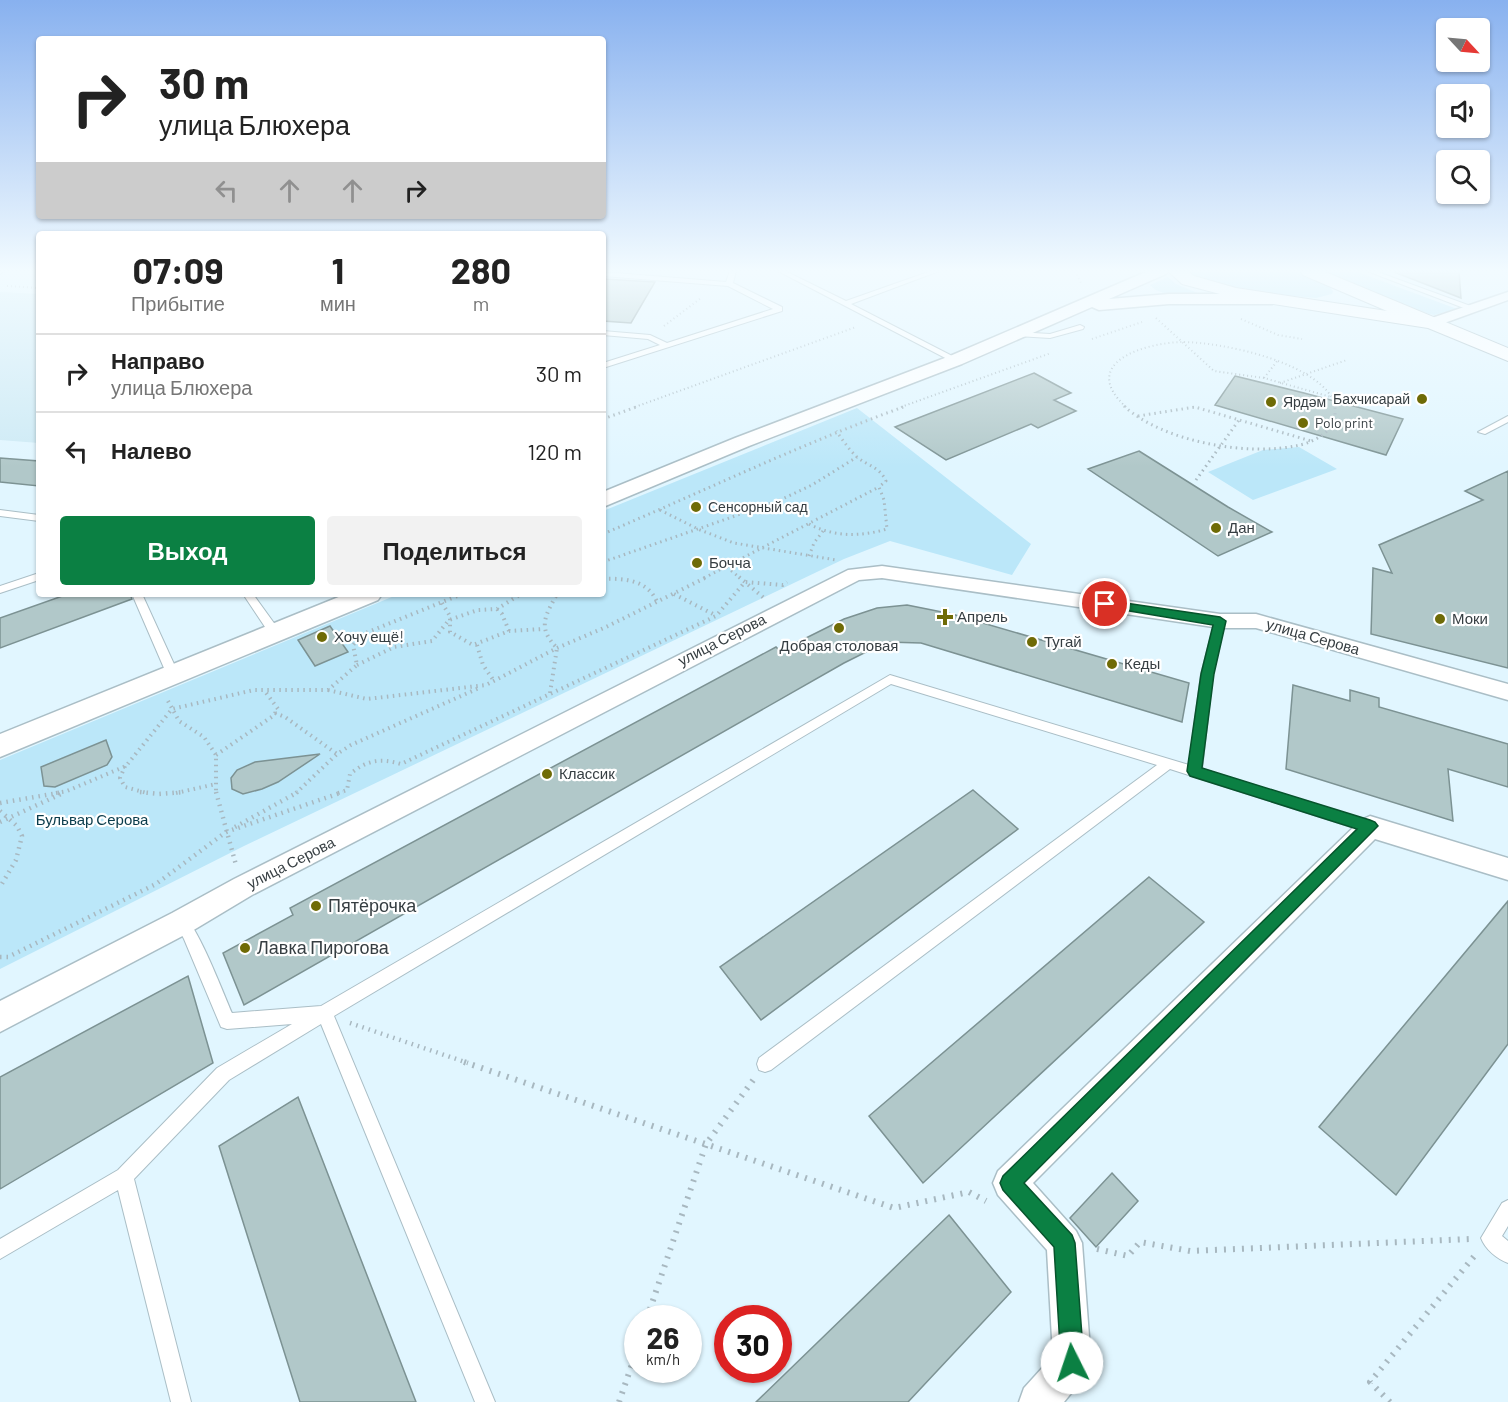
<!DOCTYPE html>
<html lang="ru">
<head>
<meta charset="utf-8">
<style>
	:root { --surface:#fff; --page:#f2f2f2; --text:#222; --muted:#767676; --line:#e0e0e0; --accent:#0b8043 }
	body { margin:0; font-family:Barlow,sans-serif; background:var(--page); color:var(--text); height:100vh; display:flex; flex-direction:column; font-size:22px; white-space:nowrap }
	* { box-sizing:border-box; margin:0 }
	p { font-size:20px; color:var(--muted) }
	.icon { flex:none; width:33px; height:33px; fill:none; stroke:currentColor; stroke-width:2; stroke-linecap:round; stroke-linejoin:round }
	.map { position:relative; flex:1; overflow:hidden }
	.sheet { position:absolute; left:36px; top:231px; width:570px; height:366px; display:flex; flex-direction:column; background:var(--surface); border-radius:6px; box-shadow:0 2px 4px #0004 }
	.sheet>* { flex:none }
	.banner { position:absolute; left:36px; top:36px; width:570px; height:183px; border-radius:6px; box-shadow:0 2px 4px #0004; background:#fff; color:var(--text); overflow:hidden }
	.needle { width:39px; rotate:116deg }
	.fabs { position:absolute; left:1436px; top:18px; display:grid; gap:12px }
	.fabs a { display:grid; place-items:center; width:54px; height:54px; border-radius:6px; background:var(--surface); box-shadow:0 2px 4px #0004; font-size:30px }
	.speed { position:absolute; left:624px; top:1305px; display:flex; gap:12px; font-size:30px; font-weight:700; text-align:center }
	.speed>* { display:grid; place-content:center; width:78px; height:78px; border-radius:50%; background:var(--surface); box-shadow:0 2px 4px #0004; line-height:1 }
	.speed small { font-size:15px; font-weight:400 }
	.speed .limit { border:9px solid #d22; background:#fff; color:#111 }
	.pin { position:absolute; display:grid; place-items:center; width:51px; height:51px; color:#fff; margin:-26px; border:3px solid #fff; border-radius:50%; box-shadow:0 2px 6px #0007 }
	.me { position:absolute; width:66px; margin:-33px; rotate:356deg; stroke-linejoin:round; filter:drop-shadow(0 0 4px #0008) }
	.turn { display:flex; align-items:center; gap:21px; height:126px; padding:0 24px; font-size:27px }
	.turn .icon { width:78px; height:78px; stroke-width:2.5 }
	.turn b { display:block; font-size:42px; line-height:51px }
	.lanes { display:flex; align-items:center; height:57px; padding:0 24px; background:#0003; justify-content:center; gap:30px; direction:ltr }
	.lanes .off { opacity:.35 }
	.eta { display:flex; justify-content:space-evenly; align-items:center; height:102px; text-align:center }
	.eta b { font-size:36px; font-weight:700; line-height:42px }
	.button { display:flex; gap:12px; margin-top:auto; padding:12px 24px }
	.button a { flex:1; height:69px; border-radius:6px; background:var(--accent); color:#fff; font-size:24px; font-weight:700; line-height:69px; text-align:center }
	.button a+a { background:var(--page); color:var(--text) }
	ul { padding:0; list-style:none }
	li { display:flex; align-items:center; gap:18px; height:78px; padding:0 24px; border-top:2px solid var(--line) }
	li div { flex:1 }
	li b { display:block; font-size:22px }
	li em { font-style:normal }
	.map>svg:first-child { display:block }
	.built { fill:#cdeaf5 }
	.green { fill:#bbe7f9 }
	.building { fill:#b1c8c9; stroke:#7c9293; stroke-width:1.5 }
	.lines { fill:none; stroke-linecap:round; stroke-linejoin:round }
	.service-casing { stroke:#aabec6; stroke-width:2 }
	.minor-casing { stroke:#aabec6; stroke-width:3 }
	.tertiary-casing { stroke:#aabec6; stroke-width:3 }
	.secondary-casing { stroke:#aabec6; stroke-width:2 }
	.path-far4 { stroke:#a8b8c0; stroke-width:2; stroke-dasharray:1 3; stroke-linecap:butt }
	.path-far3 { stroke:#a8b8c0; stroke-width:3; stroke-dasharray:1.5 4; stroke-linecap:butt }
	.path-far2 { stroke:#a8b8c0; stroke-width:4; stroke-dasharray:1.5 4.5; stroke-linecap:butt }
	.path-far1 { stroke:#a8b8c0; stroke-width:4.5; stroke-dasharray:1.5 5; stroke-linecap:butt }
	.path { stroke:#a8b8c0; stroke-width:6; stroke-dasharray:2 7; stroke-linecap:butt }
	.service { fill:#fff; fill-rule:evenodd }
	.minor { fill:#fff; fill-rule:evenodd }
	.tertiary { fill:#fff; fill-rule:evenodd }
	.secondary { fill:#fff; fill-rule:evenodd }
	.route { fill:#0b8043; stroke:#07532c; stroke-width:1.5 }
	.poi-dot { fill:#6f6b06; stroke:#fff; stroke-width:2 }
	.labels { text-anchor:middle; stroke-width:4.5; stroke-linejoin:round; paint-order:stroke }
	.far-poi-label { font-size:14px; fill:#363e42; stroke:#fff; text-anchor:start }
	.poi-label { font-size:15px; fill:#363e42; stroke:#fff; text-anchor:start }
	.street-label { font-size:15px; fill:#363e42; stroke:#fff }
	.park-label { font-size:15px; fill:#0a3c4c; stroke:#fff }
	.near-poi-label { font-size:18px; fill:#363e42; stroke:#fff; text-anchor:start }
</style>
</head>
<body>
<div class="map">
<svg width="1508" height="1402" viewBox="0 0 1508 1402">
	<rect width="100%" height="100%" fill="#e1f6ff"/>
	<path class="built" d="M 0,292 L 39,294 L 39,443 L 0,440 Z"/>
	<path class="green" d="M 1183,271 L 1296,271 L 1327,284 L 1333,291 L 1332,294 L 1316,298 L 1246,292 L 1186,274 Z
		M 1320,271 L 1355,271 L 1457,309 L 1434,315 L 1429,314 Z
		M 1168,277 L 1176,284 L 1200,294 C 1184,294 1161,298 1150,285 Z
		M 857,408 L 1031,544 L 1012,575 L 890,541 L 844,559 L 244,846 L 0,969 L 0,760 L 399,594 L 603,594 L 603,511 Z
		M 1299,447 L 1337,469 L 1253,500 L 1208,472 L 1263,450 Z"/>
	<path class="building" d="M 1394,271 L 1459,271 L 1461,298 L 1394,272 Z
		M 603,279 L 655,282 L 631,323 L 603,321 Z
		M 1034,373 L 1071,393 L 1054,400 L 1076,411 L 1038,428 L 1031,424 L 946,460 L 895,427 Z
		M 1235,376 L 1304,393 L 1403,419 L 1386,455 L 1215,405 Z
		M 1139,451 L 1228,507 L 1272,532 L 1218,556 L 1088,469 Z
		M 0,458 L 39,461 L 39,486 L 0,482 Z
		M 1508,471 L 1508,668 L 1371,634 L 1373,568 L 1392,573 L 1379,545 L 1483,500 L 1465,491 Z
		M 68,594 L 130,594 L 132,599 L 0,648 L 0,618 Z
		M 907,605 L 952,614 L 1189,683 L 1182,722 L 921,643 L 886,642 L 844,663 L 244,1005 L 223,953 L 293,915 L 290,908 L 776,647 L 780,651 L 844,619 L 877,608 Z
		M 330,626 L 348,652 L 315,666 L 298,640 Z
		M 1293,685 L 1350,701 L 1350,690 L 1379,698 L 1379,707 L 1508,744 L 1508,787 L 1448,769 L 1453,821 L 1286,769 Z
		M 106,740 L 112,757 L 107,765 L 55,787 L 44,786 L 41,767 Z
		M 320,754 L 278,782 L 262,789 L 243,794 L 232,789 L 231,778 L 237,770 L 255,762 Z
		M 973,790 L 1018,829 L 761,1020 L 720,967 Z
		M 1149,877 L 1204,922 L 923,1183 L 869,1116 Z
		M 1508,901 L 1508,1044 L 1396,1195 L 1319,1127 Z
		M 188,976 L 213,1063 L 0,1189 L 0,1077 Z
		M 298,1097 L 317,1146 L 416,1402 L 300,1402 L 219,1146 Z
		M 1112,1173 L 1138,1201 L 1096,1247 L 1070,1218 Z
		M 949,1215 L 1011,1292 L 908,1402 L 756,1402 Z"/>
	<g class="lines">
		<g class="service-casing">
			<path id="service" d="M 0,271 L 5,271 L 0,274 Z
				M 730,271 L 736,271 L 733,283 L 782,307 L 782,311 L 603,368 L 603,363 L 660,345 L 648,339 L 603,335 L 603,331 L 650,335 L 667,343 L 773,309 L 728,286 L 603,276 L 603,272 L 726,282 Z
				M 778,271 L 785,271 L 846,301 L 931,271 L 939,271 L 851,304 L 960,360 L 953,362 Z
				M 1367,271 L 1375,271 L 1476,308 L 1469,310 Z
				M 1080,325 L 1084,327 L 1083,329 L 1050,338 L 1017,336 L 1013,334 L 1017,332 L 1050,334 Z
				M 1508,416 L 1508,422 L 1485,434 L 1478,432 Z
				M 0,510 L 39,515 L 39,521 L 0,516 Z
				M 39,573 L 39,580 L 0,593 L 0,586 Z
				M 132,594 L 142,594 L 179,675 L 177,678 L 173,679 L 167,675 Z
				M 243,594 L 253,594 L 279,630 L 281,633 L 279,636 L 271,636 Z
				M 1220,617 L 1225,621 L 1213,674 L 1202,769 L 1375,823 L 1377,827 L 1375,831 L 1370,833 L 1170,769 L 771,1070 L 765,1072 L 759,1070 L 757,1064 L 759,1058 L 1157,765 L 891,684 L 334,1016 L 495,1402 L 475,1402 L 321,1024 L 229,1080 L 134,1179 L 191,1402 L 171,1402 L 118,1190 L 0,1259 L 0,1239 L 118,1170 L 217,1068 L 292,1024 L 227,1029 L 221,1027 L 184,939 L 175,922 L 177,917 L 182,915 C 196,921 224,995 232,1013 L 321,1006 L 890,675 L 1189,765 L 1201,674 L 1215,621 Z
				M 1508,1200 L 1508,1226 L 1502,1236 L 1508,1241 L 1508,1263 C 1497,1259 1485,1249 1481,1238 L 1502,1203 Z"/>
		</g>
		<g class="minor-casing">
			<path id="minor" d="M 1508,292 L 1508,300 L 1436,326 L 1431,327 L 1424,323 L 1426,320 Z
				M 882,566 L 1220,614 L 1256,614 L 1508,684 L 1508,700 L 1256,628 L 1220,628 L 882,578 L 859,580 L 252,895 L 192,931 L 0,1032 L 0,1001 L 172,913 L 234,879 L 848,570 Z
				M 1370,816 L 1508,858 L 1508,880 L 1375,839 L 1033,1183 L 1076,1231 L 1082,1243 L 1091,1363 L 1085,1376 L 1064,1402 L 1019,1402 L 1024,1388 L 1053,1356 L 1047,1250 L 998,1195 L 993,1183 L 998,1171 L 1361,820 Z"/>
		</g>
		<g class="tertiary-casing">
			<path id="tertiary" d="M 1148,271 L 1168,271 L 1166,274 L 1109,299 L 1169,294 L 1272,294 L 1280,299 L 1272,304 L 1169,304 L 1099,310 L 1092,307 L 962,364 L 749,446 L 603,507 L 603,492 L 735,438 L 950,356 Z
				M 346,594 L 382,594 L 378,600 L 0,757 L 0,734 Z"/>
		</g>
		<g class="secondary-casing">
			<path id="secondary" d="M 1168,271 L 1187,271 L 1194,276 L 1236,288 L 1387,311 L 1303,275 L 1300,271 L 1323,271 L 1508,348 L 1508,361 L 1428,328 L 1235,298 L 1182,284 Z"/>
		</g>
		<path class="path-far4" d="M 1075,271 L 1081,283
			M 1502,271 L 1508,273
			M 7,286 L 39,288
			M 1156,318 L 1214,371 L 1264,378 L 1331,397
			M 1241,319 L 1278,335 L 1302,339
			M 664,326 L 701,298
			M 1092,339 L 1142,322
			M 1264,378 L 1278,360
			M 1280,383 L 1347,360
			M 635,407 L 856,327
			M 901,407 L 1051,353
			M 1126,407 C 1078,363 1144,343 1182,342 C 1222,342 1324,363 1336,407
			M 1193,407 L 1196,407"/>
		<path class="path-far3" d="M 1124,406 C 1163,442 1249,457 1300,445 C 1314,442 1325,434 1335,424 L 1335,406
			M 1138,416 L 1195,407 L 1311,441
			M 603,419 L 639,406
			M 1196,480 L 1239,420
			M 660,510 L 700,530 L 734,543 L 836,560
			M 809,524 C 834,537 860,537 887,529 L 884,500 L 879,487 L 886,481 C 880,467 868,466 857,457 C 849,450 843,440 836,431
			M 603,534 C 704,491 803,443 906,406
			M 809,556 L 814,543 L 823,531
			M 603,562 L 778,501 L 812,485 L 857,457
			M 727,567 L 740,578
			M 704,578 L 879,487"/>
		<path class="path-far2" d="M 739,577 L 764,598
			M 603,579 C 624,578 648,580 657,602
			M 674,594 L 715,615
			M 442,603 L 450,616 L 450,632 L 473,645 L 509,631 L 543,629
			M 497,609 L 502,614 L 509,631
			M 477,645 L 483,665 L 494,681
			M 357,665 L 394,647 L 432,641 L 449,620 L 478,610 L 497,609 L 521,594
			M 328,690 L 367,699 L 486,685 L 557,648 L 606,627 L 707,577
			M 550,693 L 557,648 C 537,628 545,616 557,594
			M 168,701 L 179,721 L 204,737 L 216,755 L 216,793
			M 275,713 L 285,717 L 337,754
			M 216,755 L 273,716 L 278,709 L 264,690
			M 125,766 L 120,778 L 125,787 L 147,793
			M 56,793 L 67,791 L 126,766 L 172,709 L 254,690 L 328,690 L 357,665 L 353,645 L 363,634 L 462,594
			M 176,793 L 216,784
			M 296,793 L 337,754 L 351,745 L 479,688
			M 338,793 L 347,790 L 350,774 C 367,760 380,758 401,764 L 716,616 L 745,582 L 783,585 L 787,582"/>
		<path class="path-far1" d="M 140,792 L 159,794 L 185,792
			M 216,792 L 236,865
			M 0,803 L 64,792
			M 0,811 L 17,826 L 22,836 L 16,860 L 0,887
			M 0,822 L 61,794
			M 235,827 L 298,792
			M 226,832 L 343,792
			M 0,957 L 8,957 L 156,884 L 226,832
			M 350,1023 L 468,1063"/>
		<path class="path" d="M 464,1062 L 894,1208 L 969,1192 L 986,1201
			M 1097,1249 L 1128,1256 L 1140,1242 L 1190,1251 L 1471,1239
			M 647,1318 L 706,1144 L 754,1079
			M 619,1402 L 638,1347
			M 1390,1402 L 1370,1382 L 1476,1254"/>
		<use href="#service" class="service"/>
		<use href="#minor" class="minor"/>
		<use href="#tertiary" class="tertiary"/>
		<use href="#secondary" class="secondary"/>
	</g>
	<linearGradient id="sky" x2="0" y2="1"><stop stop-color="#88b1ef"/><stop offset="0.58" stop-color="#f2fbff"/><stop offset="1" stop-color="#f2fbff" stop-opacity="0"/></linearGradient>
	<rect width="1508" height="467" fill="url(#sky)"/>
	<path class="route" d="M 1105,600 L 1220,617 L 1226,621 L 1214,674 L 1202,768 L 1370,820 L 1375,822 L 1378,826 L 1024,1183 L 1072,1235 L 1075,1243 L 1084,1363 L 1080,1371 L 1072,1374 L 1064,1371 L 1061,1363 L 1054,1247 L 1003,1190 L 1000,1183 L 1003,1176 L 1357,829 L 1190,776 L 1187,771 L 1201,674 L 1213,625 L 1100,606 L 1100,601 Z"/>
	<g class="poi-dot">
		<circle cx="1422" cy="399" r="6"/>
		<circle cx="1271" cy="402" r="6"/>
		<circle cx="1303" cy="423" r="6"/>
		<circle cx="696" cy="507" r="6"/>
		<circle cx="1216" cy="528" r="6"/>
		<circle cx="697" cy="563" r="6"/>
		<path d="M942 608h6v6h6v6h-6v6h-6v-6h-6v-6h6z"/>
		<circle cx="1440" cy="619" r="6"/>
		<circle cx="839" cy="628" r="6"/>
		<circle cx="322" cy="637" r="6"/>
		<circle cx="1032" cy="642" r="6"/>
		<circle cx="1112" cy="664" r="6"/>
		<circle cx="547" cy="774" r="6"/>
		<circle cx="316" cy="906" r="6"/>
		<circle cx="245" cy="948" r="6"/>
	</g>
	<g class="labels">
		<g class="far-poi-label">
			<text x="1410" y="404" text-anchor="end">Бахчисарай</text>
			<text x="1283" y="407">Ярдәм</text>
			<text x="1315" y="428">Polo print</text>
			<text x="708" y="512">Сенсорный сад</text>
		</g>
		<g class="poi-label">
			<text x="1228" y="533">Дан</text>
			<text x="709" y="568">Бочча</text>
			<text x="957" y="622">Апрель</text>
			<text x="1452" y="624">Моки</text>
			<text x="334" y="642">Хочу ещё!</text>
			<text x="1044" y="647">Тугай</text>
			<text x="839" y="651" text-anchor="middle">Добрая столовая</text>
			<text x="1124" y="669">Кеды</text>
			<text x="559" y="779">Классик</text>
		</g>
		<g class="street-label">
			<text transform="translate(1313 637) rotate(16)" y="5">улица Серова</text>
			<text transform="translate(722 640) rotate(-27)" y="5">улица Серова</text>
			<text transform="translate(291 863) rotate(-27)" y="5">улица Серова</text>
		</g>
		<g class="park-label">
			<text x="92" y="825">Бульвар Серова</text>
		</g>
		<g class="near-poi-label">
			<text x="328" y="912">Пятёрочка</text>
			<text x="257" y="954">Лавка Пирогова</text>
		</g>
	</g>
</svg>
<div class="fabs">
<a><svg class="needle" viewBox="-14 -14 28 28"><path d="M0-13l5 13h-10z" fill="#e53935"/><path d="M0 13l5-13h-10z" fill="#767676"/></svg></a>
<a><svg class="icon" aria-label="sound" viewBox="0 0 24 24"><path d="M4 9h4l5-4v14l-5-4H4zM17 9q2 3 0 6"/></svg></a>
<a><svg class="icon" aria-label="search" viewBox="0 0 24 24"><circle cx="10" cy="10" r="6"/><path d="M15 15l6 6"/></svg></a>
</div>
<div class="speed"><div>26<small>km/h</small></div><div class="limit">30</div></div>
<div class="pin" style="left:1105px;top:604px;background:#d93025"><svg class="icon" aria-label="arrive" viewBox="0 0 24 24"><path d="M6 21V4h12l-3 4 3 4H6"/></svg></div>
<svg class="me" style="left:1072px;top:1363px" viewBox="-20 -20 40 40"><circle r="19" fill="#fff"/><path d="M0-13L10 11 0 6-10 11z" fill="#0b8043"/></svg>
<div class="banner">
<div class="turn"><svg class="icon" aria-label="right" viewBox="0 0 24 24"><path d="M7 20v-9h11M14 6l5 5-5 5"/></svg><div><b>30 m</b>улица Блюхера</div></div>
<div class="lanes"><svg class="icon off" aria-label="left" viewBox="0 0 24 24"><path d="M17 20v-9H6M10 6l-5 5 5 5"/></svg><svg class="icon off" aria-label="ahead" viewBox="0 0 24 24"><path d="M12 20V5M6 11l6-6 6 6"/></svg><svg class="icon off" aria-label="ahead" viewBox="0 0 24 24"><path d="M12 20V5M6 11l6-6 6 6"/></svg><svg class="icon" aria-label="right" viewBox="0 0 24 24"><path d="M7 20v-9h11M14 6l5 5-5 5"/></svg></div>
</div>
<section class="sheet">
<div class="eta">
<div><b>07:09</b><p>Прибытие</p></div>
<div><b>1</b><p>мин</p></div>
<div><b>280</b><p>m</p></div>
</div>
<ul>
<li><svg class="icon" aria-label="right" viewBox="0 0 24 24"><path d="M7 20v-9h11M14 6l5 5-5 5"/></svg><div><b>Направо</b><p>улица Блюхера</p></div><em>30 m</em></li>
<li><svg class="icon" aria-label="left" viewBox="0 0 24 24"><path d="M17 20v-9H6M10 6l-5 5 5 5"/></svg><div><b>Налево</b></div><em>120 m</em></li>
</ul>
<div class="button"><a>Выход</a><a>Поделиться</a></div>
</section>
</div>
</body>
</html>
